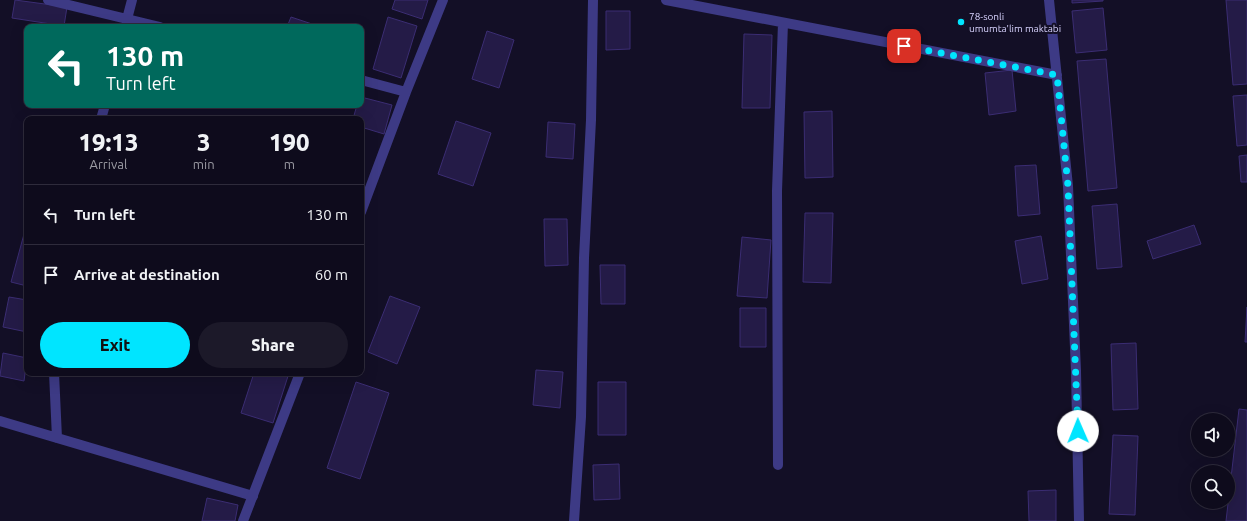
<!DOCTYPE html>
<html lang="en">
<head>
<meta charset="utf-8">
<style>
	:root { --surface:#0e0b1c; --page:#1c1929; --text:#f1f3f6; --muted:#9b9ba3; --line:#2e2b3b; --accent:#00e5ff }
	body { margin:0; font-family:Ubuntu,sans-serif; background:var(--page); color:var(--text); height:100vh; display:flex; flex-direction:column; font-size:15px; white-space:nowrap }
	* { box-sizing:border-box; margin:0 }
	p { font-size:13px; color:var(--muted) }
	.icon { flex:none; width:22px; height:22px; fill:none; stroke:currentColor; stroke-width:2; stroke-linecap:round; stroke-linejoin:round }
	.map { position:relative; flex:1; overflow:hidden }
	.details { position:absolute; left:24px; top:116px; width:340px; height:260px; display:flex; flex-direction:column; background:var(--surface); border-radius:8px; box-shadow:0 4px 16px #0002,0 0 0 1px var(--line) }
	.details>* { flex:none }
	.top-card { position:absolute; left:24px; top:24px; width:340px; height:84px; border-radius:8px; box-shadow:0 4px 16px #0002,0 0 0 1px var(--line); background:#00695c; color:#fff; overflow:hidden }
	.buttons { position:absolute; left:1191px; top:413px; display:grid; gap:8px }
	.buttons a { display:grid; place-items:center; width:44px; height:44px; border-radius:50%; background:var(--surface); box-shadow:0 4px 16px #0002,0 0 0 1px var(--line); font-size:20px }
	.pin { position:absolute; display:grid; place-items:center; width:34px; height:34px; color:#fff; margin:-17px; border-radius:8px; box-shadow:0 2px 6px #0006 }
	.me { position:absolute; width:44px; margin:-22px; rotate:359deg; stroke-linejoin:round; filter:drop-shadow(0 0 3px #0008) }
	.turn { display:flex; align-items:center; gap:14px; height:84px; padding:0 16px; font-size:18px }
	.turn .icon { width:52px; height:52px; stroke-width:2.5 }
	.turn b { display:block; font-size:28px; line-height:34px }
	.eta { display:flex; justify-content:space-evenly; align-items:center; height:68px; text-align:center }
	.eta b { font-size:24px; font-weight:800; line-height:28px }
	.primary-button { display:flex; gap:8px; margin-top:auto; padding:8px 16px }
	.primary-button a { flex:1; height:46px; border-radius:24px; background:var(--accent); color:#111; font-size:16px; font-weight:800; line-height:46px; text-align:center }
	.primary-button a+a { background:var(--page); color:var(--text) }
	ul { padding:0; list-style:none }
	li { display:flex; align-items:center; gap:12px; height:60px; padding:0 16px; border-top:1px solid var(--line) }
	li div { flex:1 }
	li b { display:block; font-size:15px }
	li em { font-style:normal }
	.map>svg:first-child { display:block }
	.building { fill:#241b47; stroke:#3b2d73 }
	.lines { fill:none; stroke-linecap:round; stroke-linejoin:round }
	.lane { stroke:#3d3a85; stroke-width:10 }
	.street { stroke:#3d3a85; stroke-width:10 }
	.route { stroke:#00e5ff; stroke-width:7; stroke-dasharray:0 12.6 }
	.poi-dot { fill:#00e5ff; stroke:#130f26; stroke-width:1.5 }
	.labels { text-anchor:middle; stroke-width:4; stroke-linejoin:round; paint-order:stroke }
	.poi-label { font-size:10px; fill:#d9d4ff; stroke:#130f26; text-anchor:start }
</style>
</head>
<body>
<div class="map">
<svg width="1247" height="521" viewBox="0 0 1247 521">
	<rect width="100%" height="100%" fill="#130f26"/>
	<path class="building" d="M 15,0 L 67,7 L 64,26 L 12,18 Z
		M 395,0 L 428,0 L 422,19 L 392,9 Z
		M 1072,0 L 1103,0 L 1103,1 L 1072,3 Z
		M 1226,0 L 1247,0 L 1247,84 L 1233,85 Z
		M 1103,8 L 1107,50 L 1076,53 L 1072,11 Z
		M 606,11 L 630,11 L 630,49 L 606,50 Z
		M 291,17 L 321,27 L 287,27 Z
		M 388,17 L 417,26 L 401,78 L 373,69 Z
		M 487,31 L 514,40 L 499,88 L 472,79 Z
		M 744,34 L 772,35 L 770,108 L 742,108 Z
		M 1106,59 L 1117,188 L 1088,191 L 1077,61 Z
		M 1012,70 L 1016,111 L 989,115 L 985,73 Z
		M 1247,95 L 1247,145 L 1237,146 L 1233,96 Z
		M 361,97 L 392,105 L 384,134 L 361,127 L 361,119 L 353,119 L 357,105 L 361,105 Z
		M 832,111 L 833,177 L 805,178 L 804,112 Z
		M 456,121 L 491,133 L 473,186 L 438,174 Z
		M 548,122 L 575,124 L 573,159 L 546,157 Z
		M 1247,155 L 1247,182 L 1241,182 L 1239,156 Z
		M 1036,165 L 1040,214 L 1018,216 L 1015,166 Z
		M 1117,204 L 1122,267 L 1097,269 L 1092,206 Z
		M 805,213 L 833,213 L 831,283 L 803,282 Z
		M 544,219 L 567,219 L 568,265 L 545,266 Z
		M 27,223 L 27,286 L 11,282 Z
		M 1194,225 L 1201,244 L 1153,259 L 1147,241 Z
		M 1041,236 L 1048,279 L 1022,284 L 1015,241 Z
		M 742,237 L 771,240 L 767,298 L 737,296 Z
		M 600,265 L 625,265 L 625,304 L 601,304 Z
		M 390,296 L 420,307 L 397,364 L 368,352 Z
		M 9,297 L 27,300 L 27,332 L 3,327 Z
		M 1247,307 L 1247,342 L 1245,342 Z
		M 740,308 L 766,308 L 766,347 L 740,347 Z
		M 1136,343 L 1138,409 L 1113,410 L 1111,344 Z
		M 3,353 L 27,358 L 24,381 L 0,376 Z
		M 536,370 L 563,372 L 560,408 L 533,405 Z
		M 254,373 L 289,373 L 273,423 L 241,413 Z
		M 356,382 L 389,393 L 360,479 L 327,468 Z
		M 598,382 L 626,382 L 626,435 L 598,435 Z
		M 1239,409 L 1247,410 L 1247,521 L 1226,521 Z
		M 1113,435 L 1138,436 L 1135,515 L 1109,514 Z
		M 619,464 L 620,499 L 594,500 L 593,465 Z
		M 1056,490 L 1056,521 L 1029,521 L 1028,491 Z
		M 207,498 L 238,505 L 235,521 L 202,521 Z"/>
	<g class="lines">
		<path class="lane" d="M 101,119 L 105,105
			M 54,373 L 57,438
			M 0,421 L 253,496"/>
		<path class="street" d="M 48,0 L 160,27
			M 666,0 L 1057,75
			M 1049,0 L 1068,186 L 1076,371 L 1079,521
			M 127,19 L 132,0
			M 361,80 L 406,92 L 443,0
			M 361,212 L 406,92
			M 778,465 L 777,191 L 783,23
			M 243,521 L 300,373
			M 574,521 L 581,417 L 584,258 L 591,120 L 593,0"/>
	</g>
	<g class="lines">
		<path class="route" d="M 904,46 L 1057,75 L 1068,186 L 1078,431"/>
	</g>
	<circle class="poi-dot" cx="961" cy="22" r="4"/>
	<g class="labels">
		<g class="poi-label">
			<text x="969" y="20">78-sonli<tspan x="969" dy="12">umumta'lim maktabi</tspan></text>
		</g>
	</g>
</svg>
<div class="buttons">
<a><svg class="icon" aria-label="sound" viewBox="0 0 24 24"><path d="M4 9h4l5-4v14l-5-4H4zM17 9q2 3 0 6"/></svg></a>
<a><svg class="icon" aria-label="search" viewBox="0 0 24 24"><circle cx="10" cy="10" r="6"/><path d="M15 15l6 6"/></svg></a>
</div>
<div class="pin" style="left:904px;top:46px;background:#d93025"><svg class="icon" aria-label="arrive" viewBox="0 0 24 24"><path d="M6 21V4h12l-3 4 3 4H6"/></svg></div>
<svg class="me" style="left:1078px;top:431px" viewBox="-20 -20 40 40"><circle r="19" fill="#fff"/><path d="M0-13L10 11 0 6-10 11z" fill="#00e5ff"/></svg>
<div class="top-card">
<div class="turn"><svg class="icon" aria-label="left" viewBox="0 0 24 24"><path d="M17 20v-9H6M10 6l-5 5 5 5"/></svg><div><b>130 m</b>Turn left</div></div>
</div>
<section class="details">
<div class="eta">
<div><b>19:13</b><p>Arrival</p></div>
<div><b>3</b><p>min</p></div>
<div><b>190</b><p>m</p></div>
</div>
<ul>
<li><svg class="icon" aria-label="left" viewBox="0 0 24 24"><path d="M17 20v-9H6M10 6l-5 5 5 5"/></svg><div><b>Turn left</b></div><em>130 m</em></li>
<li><svg class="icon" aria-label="arrive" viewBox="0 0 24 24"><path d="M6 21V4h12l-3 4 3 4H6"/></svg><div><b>Arrive at destination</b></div><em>60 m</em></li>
</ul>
<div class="primary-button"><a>Exit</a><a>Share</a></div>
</section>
</div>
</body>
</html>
